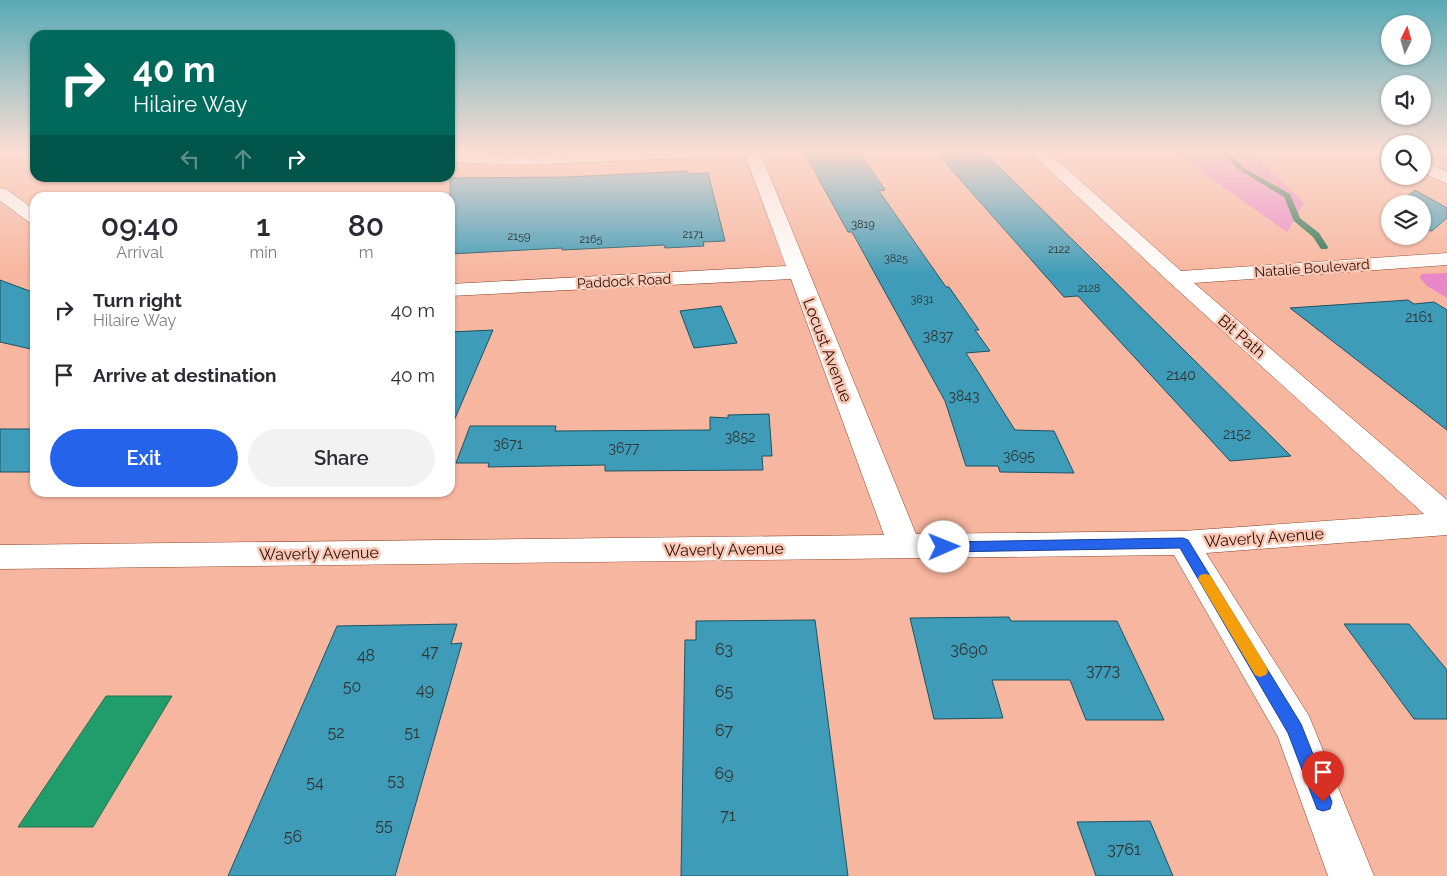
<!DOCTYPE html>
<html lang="en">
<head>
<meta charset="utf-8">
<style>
	:root { --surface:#fff; --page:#f2f2f3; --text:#2b2b33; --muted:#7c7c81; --accent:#2563eb }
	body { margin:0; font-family:Raleway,sans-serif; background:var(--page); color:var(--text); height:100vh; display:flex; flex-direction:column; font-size:19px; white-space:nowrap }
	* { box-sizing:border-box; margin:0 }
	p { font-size:16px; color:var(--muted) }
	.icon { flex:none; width:28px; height:28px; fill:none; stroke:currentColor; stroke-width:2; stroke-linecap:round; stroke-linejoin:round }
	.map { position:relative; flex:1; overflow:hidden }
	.side { position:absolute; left:30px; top:192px; width:425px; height:305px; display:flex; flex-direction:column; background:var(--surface); border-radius:15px; box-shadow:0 1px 4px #0004 }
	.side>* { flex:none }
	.banner { position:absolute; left:30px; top:30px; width:425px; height:152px; border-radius:15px; box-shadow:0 1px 4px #0004; background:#00695c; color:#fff; overflow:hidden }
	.needle { width:32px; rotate:5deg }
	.tools { position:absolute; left:1381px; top:15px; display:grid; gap:10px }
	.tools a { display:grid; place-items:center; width:50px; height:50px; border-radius:50%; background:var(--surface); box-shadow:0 1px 4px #0004; font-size:25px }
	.pin { position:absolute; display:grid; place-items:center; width:42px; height:42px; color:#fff; margin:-51px -21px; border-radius:50% 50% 50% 0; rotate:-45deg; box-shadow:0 0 5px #0007 }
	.pin .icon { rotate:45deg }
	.me { position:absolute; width:55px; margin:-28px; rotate:89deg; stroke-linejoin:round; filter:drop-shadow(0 0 4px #0008) }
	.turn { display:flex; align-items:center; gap:18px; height:105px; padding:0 20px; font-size:22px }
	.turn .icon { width:65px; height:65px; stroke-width:2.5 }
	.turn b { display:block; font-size:35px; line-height:42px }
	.lanes { display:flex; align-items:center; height:48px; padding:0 20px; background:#0003; justify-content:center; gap:25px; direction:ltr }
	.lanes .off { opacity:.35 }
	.eta { display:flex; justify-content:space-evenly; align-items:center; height:85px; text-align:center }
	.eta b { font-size:30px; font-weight:600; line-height:35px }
	.button { display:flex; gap:10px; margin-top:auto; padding:10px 20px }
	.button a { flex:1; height:58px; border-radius:30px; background:var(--accent); color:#fff; font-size:20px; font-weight:600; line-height:58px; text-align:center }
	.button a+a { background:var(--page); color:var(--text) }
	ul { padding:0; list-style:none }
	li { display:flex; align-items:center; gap:15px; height:65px; padding:0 20px }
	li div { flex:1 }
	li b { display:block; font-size:19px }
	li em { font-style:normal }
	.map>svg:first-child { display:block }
	.green { fill:#e987c8 }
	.water { fill:#219c6b; stroke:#25724d }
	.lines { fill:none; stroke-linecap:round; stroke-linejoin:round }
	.stream { fill:#25724d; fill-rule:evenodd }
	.building { fill:#3e9cb8; stroke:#1c5363 }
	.minor-casing { stroke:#884227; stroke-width:1 }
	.minor { fill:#fff; fill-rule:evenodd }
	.route { fill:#2563eb; stroke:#184099 }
	.slow { fill:#f59e0b }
	.labels { text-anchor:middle; stroke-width:5; stroke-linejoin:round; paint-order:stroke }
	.far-number-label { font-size:11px; fill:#323432 }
	.far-street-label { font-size:14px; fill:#2e1106; stroke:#fac8b6 }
	.number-label { font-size:14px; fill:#323432 }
	.street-label { font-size:16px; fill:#2e1106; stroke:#fac8b6 }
	.near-number-label { font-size:16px; fill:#323432 }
</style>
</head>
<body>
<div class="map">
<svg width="1447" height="876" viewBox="0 0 1447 876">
	<rect width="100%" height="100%" fill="#f7b69f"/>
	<path class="green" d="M 1174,152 L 1251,152 L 1304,203 L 1287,232 Z
		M 1447,273 L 1447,298 L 1427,286 L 1420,278 L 1421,274 Z"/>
	<path class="water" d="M 106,696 L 172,696 L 93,827 L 18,827 Z"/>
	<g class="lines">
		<path class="stream" d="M 1222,152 L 1229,152 L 1242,167 L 1290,194 L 1300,218 L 1319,233 L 1328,247 L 1327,249 L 1321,249 L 1313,237 L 1294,221 L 1284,197 L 1238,169 Z"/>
	</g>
	<path class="building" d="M 804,152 L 859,152 L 885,190 L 879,191 L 946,287 L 949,287 L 979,330 L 975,330 L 990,351 L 966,353 L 1015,430 L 1054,431 L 1074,473 L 1000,472 L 998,466 L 966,466 L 945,401 L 852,232 L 848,232 Z
		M 936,152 L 981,152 L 988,159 L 991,159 L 1291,456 L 1230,461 L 1078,296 L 1064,297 Z
		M 688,171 L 688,174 L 708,173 L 725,241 L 703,242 L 704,246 L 665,248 L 664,245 L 562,250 L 562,248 L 450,254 L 450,178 L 568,177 Z
		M 1415,190 L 1447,208 L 1447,218 L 1432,231 L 1422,229 L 1422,204 L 1397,204 Z
		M 0,280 L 35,293 L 35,350 L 0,342 Z
		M 1408,300 L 1414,304 L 1434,302 L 1447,310 L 1447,430 L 1290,308 Z
		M 721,306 L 737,343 L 694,348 L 680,311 Z
		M 493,330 L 450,430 L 450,332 Z
		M 769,414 L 772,456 L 762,456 L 763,470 L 605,471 L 605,465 L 488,467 L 489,463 L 456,463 L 470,426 L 556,426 L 555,431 L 710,430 L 710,417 L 728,418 L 728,415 Z
		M 0,429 L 35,429 L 35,472 L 0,472 Z
		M 1009,617 L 1011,621 L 1117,621 L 1164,720 L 1086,720 L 1070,680 L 992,680 L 1003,718 L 934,719 L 910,618 Z
		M 815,620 L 848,876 L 681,876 L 685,640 L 696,640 L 696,621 Z
		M 457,624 L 451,644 L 462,643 L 395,876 L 228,876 L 337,626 Z
		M 1344,624 L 1409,624 L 1447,670 L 1447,719 L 1414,719 Z
		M 1150,821 L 1173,876 L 1096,876 L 1077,822 Z"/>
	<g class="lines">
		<g class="minor-casing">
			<path id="minor" d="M 450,152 L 522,155 L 588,152 L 715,152 L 713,155 L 707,157 L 522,165 L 450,162 Z
				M 744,152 L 760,152 L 916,534 L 1183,531 L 1424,514 L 1169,282 L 1030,152 L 1048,152 L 1181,271 L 1447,253 L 1447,265 L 1194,283 L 1447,500 L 1447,535 L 1206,553 L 1309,716 L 1374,876 L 1328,876 L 1278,737 L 1174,555 L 0,569 L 0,545 L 884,535 L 791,279 L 450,296 L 450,284 L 786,266 Z
				M 1422,160 L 1447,172 L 1447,184 L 1422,172 Z
				M 0,188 L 6,189 L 35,210 L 35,224 L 29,222 L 0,201 Z"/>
		</g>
		<use href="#minor" class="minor"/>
	</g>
	<linearGradient id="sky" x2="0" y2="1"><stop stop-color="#58aab6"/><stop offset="0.55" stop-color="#fbded4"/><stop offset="1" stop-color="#fbded4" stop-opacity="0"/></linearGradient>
	<rect width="1447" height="275" fill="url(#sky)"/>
	<path class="route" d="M 1183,538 L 1188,540 L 1301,724 L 1332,802 L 1330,809 L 1323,811 L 1317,809 L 1288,733 L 1180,548 L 944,552 L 939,550 L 937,547 L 939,543 L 944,542 Z"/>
	<path class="slow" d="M 1205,574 L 1210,575 L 1266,666 L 1268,671 L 1266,675 L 1260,677 L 1255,675 L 1198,579 L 1200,575 Z"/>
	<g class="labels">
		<g class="far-number-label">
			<text x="863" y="228">3819</text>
			<text x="693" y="238">2171</text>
			<text x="519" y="240">2159</text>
			<text x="591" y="243">2165</text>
			<text x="1059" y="253">2122</text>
			<text x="896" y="262">3825</text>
			<text x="1089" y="292">2128</text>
			<text x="922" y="303">3831</text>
		</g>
		<g class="far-street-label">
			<text transform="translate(1312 268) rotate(-4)" y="5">Natalie Boulevard</text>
			<text transform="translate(624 281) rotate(-3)" y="5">Paddock Road</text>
		</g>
		<g class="number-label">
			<text x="1419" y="322">2161</text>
			<text x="938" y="341">3837</text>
			<text x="1181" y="380">2140</text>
			<text x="964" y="401">3843</text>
			<text x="1237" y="439">2152</text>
			<text x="740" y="442">3852</text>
			<text x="508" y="449">3671</text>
			<text x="624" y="453">3677</text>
			<text x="1019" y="461">3695</text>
		</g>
		<g class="street-label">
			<text transform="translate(1242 336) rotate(41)" y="6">Bit Path</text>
			<text transform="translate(828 350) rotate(69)" y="6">Locust Avenue</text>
			<text transform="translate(1264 537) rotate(-4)" y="6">Waverly Avenue</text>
			<text transform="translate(724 549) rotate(-1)" y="6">Waverly Avenue</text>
			<text transform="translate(319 553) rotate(-1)" y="6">Waverly Avenue</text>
		</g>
		<g class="near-number-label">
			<text x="724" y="655">63</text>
			<text x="969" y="655">3690</text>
			<text x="430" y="657">47</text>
			<text x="366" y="661">48</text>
			<text x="1103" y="676">3773</text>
			<text x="352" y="692">50</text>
			<text x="425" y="695">49</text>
			<text x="724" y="697">65</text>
			<text x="724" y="736">67</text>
			<text x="336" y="738">52</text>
			<text x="412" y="738">51</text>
			<text x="724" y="779">69</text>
			<text x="396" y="786">53</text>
			<text x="315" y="788">54</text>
			<text x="728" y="821">71</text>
			<text x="384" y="831">55</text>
			<text x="293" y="842">56</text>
			<text x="1124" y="855">3761</text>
		</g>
	</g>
</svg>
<div class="tools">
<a><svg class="needle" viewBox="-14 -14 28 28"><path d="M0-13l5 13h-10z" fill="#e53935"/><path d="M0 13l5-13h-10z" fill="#7c7c81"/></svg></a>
<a><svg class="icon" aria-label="sound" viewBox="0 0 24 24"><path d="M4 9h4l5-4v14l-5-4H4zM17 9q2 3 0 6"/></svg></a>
<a><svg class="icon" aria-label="search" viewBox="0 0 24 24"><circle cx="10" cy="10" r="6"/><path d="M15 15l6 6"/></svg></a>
<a><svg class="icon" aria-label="layers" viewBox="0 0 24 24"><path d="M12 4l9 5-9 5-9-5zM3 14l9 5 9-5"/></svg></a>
</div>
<div class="pin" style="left:1323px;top:802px;background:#d93025"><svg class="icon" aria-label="arrive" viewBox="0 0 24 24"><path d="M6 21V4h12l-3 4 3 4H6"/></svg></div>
<svg class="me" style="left:944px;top:547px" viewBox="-20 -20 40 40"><circle r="19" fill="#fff"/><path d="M0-13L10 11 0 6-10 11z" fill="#2563eb"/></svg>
<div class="banner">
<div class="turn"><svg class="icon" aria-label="right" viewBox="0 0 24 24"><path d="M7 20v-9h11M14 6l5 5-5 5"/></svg><div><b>40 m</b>Hilaire Way</div></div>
<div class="lanes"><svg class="icon off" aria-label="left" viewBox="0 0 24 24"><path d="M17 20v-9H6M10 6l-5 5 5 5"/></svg><svg class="icon off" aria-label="ahead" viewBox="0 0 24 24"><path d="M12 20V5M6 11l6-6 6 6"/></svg><svg class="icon" aria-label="right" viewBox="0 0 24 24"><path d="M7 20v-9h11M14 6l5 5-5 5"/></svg></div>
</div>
<section class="side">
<div class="eta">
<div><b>09:40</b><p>Arrival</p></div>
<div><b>1</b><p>min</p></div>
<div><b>80</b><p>m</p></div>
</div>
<ul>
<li><svg class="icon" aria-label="right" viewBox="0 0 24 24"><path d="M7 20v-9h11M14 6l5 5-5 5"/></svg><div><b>Turn right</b><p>Hilaire Way</p></div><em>40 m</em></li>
<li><svg class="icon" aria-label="arrive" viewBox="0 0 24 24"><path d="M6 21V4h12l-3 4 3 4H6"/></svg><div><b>Arrive at destination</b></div><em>40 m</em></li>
</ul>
<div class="button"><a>Exit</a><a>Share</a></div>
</section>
</div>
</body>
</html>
